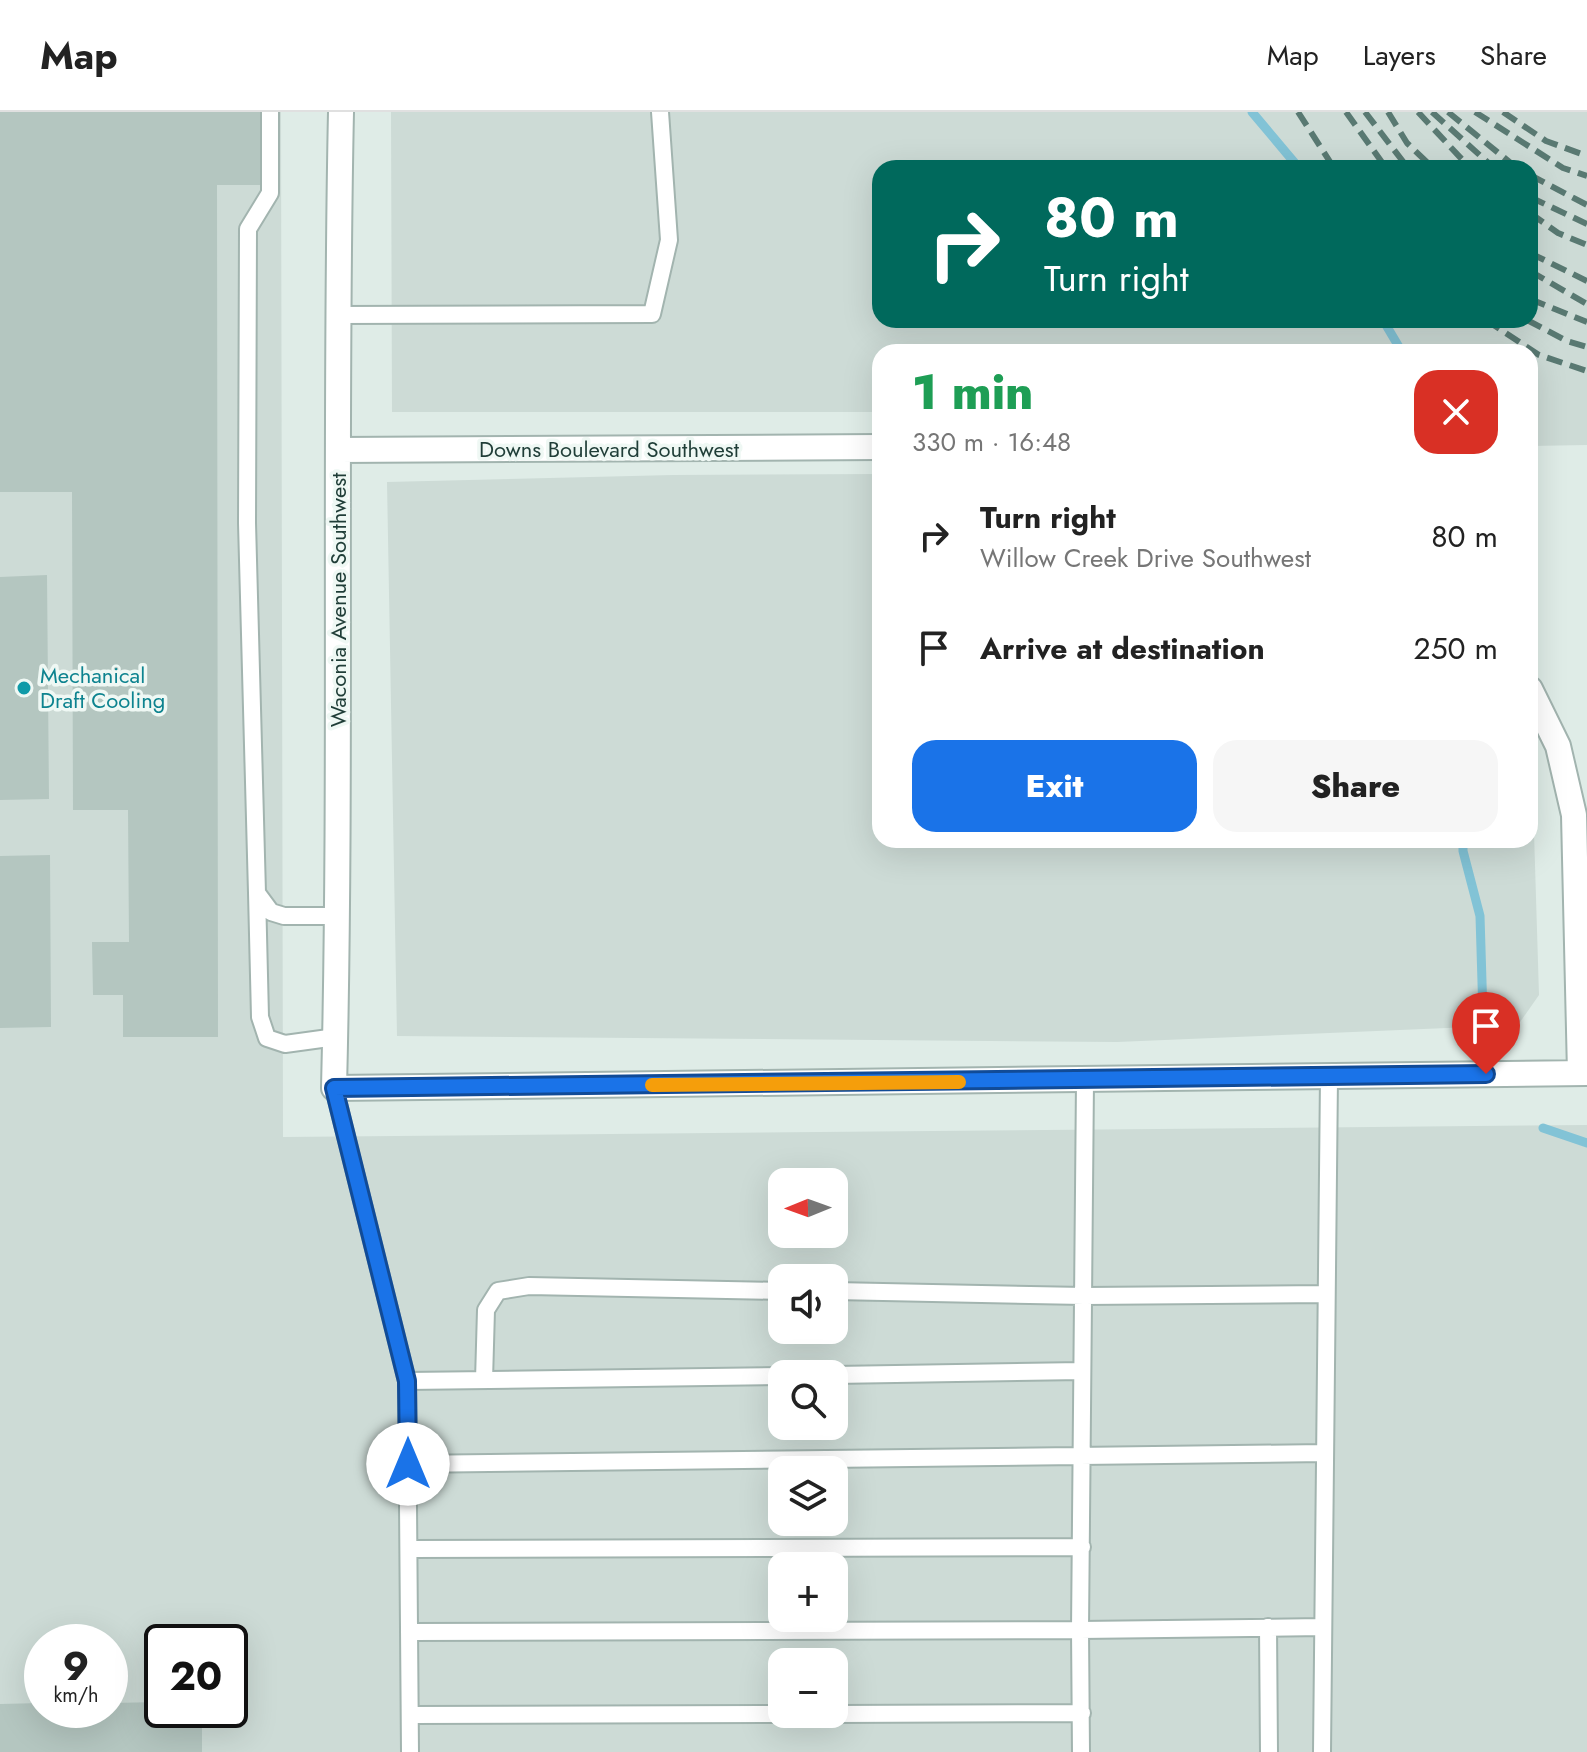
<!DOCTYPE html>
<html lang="en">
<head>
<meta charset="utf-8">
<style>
	:root { --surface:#fff; --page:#f6f6f6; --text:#222; --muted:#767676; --line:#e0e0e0; --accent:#1a73e8 }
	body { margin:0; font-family:Jost,sans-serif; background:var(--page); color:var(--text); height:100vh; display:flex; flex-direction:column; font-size:30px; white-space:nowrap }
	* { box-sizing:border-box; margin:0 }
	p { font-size:26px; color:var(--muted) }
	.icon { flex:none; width:44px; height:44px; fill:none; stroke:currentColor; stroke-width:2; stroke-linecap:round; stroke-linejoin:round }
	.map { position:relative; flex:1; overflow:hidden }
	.sheet { position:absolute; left:872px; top:232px; width:666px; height:504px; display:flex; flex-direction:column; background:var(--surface); border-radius:24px; box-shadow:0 8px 32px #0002 }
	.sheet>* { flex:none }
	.hud { position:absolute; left:872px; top:48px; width:666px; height:168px; border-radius:24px; box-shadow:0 8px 32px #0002; background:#00695c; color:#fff; overflow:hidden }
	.needle { width:52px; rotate:269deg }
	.buttons { position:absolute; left:768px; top:1056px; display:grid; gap:16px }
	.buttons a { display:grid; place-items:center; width:80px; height:80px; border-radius:16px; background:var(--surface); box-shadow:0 8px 32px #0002; font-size:40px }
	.speed { position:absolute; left:24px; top:1512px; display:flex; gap:16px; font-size:40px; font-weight:700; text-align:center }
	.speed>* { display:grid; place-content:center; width:104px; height:104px; border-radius:50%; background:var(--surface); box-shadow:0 8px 32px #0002; line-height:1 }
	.speed small { font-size:20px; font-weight:400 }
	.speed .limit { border:4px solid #111; border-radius:12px; background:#fff; color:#111 }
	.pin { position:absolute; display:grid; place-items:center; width:68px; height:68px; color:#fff; margin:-82px -34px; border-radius:50% 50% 50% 0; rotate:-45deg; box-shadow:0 0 8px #0007 }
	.pin .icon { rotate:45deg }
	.me { position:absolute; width:88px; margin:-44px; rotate:0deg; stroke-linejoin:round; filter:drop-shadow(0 0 6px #0008) }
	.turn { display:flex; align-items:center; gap:28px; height:168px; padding:0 40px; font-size:36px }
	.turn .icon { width:104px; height:104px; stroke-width:2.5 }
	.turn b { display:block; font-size:56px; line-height:68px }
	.round { display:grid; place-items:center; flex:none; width:84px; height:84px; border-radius:24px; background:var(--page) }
	.head { display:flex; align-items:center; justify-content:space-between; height:136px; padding:0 40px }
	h1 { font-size:48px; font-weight:800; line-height:60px; color:#1e9e55 }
	.cta { display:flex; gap:16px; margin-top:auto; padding:16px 40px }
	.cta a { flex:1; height:92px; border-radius:24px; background:var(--accent); color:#fff; font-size:32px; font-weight:800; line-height:92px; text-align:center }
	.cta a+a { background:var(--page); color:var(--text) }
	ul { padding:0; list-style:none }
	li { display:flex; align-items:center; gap:24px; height:112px; padding:0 40px }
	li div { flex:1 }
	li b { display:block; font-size:30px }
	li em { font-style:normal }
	header { display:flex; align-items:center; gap:48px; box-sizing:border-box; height:112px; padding:0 40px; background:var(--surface); border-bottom:2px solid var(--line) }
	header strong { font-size:38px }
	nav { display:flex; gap:44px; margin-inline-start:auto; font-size:28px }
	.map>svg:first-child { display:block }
	.built { fill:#cddbd6; fill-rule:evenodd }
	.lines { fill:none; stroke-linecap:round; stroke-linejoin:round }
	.stream { stroke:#82c3d6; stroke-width:9 }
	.building { fill:#b4c6c0 }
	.service-casing { stroke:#a2b4af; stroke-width:20 }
	.minor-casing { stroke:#a2b4af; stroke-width:28 }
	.service { stroke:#fff; stroke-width:16 }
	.minor { stroke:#fff; stroke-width:24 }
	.rail { stroke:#597972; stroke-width:6; stroke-dasharray:16 8; stroke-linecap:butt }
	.route-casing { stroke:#114b97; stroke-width:20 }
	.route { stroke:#1a73e8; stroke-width:14 }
	.slow { stroke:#f59e0b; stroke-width:14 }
	.culture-dot { fill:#0f9aa8; stroke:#eff8f4; stroke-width:3 }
	.labels { text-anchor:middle; stroke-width:7; stroke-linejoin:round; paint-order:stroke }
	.street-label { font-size:22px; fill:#1f3d37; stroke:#eff8f4 }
	.culture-label { font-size:22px; fill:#0d838f; stroke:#eff8f4; text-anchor:start }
</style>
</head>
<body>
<header>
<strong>Map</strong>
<nav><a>Map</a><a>Layers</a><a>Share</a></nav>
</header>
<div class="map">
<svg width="1587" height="1640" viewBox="0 0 1587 1640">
	<rect width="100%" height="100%" fill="#dfece7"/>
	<path class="built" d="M 0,0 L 281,0 L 283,1025 L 1587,1013 L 1587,1640 L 0,1640 ZM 782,1070 L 834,1070 L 834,1122 L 782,1122 ZM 782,1166 L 834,1166 L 834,1218 L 782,1218 ZM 782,1262 L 834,1262 L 834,1314 L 782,1314 ZM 782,1358 L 834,1358 L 834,1410 L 782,1410 ZM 782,1454 L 834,1454 L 834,1506 L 782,1506 ZM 42,1530 L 110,1530 L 110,1598 L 42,1598 ZM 162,1530 L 230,1530 L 230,1598 L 162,1598 ZM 782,1550 L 834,1550 L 834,1602 L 782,1602 Z
		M 391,0 L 1587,0 L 1587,333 L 1530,334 L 1530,240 L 880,240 L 880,300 L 392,300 ZM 880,56 L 1530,56 L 1530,208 L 880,208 Z
		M 880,362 L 880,728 L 1530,728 L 1530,680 L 1533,688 L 1539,883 L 1518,913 L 1117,930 L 397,924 L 387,370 L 673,363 Z"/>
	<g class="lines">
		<path class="stream" d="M 1252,0 L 1299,56
			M 1383,208 L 1402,240
			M 1463,728 L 1463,739 L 1480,804 L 1483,903
			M 1543,1016 L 1587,1031"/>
	</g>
	<path class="building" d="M 0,0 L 263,0 L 263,73 L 217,73 L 218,925 L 123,925 L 123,883 L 93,883 L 92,830 L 129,830 L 128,698 L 73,698 L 72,380 L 0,380 Z
		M 47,463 L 49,687 L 0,688 L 0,465 Z
		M 50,743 L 51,915 L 0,916 L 0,744 Z
		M 162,1590 L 162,1598 L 202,1598 L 202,1640 L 0,1640 L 0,1592 L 42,1591 L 42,1598 L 110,1598 L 110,1591 Z"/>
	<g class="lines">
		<g class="service-casing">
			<path id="service" d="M 270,0 L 270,81 L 248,117 L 247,411 L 257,781 L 271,800 L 284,804 L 335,804
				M 337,203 L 652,202 L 669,128 L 660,0
				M 257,781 L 260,905 L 267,926 L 285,932 L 336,925
				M 334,976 L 407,1269 L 410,1640
				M 834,1179 L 1084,1184 L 1326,1182
				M 834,1263 L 1082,1259
				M 484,1268 L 486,1198 L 498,1179 L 529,1174 L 782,1179
				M 407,1269 L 782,1264
				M 408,1352 L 1324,1341
				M 409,1437 L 1082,1435
				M 1268,1515 L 1269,1640
				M 409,1520 L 1080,1518 L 1323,1515
				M 834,1602 L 1082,1601
				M 410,1603 L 789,1602
				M 1081,1640 L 1080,1518 L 1085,969
				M 1322,1640 L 1329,965"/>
		</g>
		<g class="minor-casing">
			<path id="minor" d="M 341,0 C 334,325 342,651 334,976 L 1587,961
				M 339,338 L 880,335
				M 1530,577 L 1558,634 L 1574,703 L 1580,961"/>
		</g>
		<use href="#service" class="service"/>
		<use href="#minor" class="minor"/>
		<path class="rail" d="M 1298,0 L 1334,56
			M 1346,0 L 1386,56
			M 1365,0 L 1408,56
			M 1388,0 L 1407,31 L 1433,56
			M 1418,0 L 1470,56
			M 1432,0 L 1494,56
			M 1448,0 L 1517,56
			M 1475,0 L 1563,56 L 1587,64
			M 1503,0 L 1546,29 L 1587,44
			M 1530,63 L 1587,93
			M 1530,85 L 1587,112
			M 1530,101 L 1558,121 L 1587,133
			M 1530,141 L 1587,169
			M 1530,159 L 1587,192
			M 1530,187 L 1587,210
			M 1486,208 L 1539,243 L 1587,259
			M 1527,208 L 1567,229 L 1587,235"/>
	</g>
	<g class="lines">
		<g class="route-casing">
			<path id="route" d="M 408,1352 L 407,1269 L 334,976 L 1486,962"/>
		</g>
		<use href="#route" class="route"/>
		<path class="slow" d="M 652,973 L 959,970"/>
	</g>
	<circle class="culture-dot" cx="24" cy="576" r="8"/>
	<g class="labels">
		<g class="street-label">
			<text x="609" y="345">Downs Boulevard Southwest</text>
			<text transform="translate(338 488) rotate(-90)" y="8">Waconia Avenue Southwest</text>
		</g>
		<g class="culture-label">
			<text x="40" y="571">Mechanical<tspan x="40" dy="25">Draft Cooling</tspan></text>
		</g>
	</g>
</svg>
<div class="buttons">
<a><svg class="needle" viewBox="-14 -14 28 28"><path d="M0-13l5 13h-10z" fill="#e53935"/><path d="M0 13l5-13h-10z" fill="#767676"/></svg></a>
<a><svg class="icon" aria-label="sound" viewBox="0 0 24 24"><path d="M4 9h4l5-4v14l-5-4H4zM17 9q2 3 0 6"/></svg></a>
<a><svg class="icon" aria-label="search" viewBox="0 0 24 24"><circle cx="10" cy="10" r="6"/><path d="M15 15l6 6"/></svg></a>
<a><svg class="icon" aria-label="layers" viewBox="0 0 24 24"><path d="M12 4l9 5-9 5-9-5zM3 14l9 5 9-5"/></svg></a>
<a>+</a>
<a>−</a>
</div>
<div class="speed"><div>9<small>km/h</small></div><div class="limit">20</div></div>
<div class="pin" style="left:1486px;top:962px;background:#d93025"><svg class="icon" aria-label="arrive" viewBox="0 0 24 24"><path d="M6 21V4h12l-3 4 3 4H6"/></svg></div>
<svg class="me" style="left:408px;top:1352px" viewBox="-20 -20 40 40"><circle r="19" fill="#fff"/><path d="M0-13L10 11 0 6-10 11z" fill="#1a73e8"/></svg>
<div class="hud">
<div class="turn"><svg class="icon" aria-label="right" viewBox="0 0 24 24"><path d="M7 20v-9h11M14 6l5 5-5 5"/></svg><div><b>80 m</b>Turn right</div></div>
</div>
<section class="sheet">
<div class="head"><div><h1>1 min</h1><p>330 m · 16:48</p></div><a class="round" style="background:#d93025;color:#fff"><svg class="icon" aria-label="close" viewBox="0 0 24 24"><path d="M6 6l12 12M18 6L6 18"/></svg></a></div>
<ul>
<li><svg class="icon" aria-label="right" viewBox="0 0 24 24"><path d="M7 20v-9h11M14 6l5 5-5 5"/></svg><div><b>Turn right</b><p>Willow Creek Drive Southwest</p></div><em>80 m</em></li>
<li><svg class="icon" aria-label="arrive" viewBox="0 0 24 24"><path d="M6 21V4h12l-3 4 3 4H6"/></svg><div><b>Arrive at destination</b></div><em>250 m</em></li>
</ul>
<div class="cta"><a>Exit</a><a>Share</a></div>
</section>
</div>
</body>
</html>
